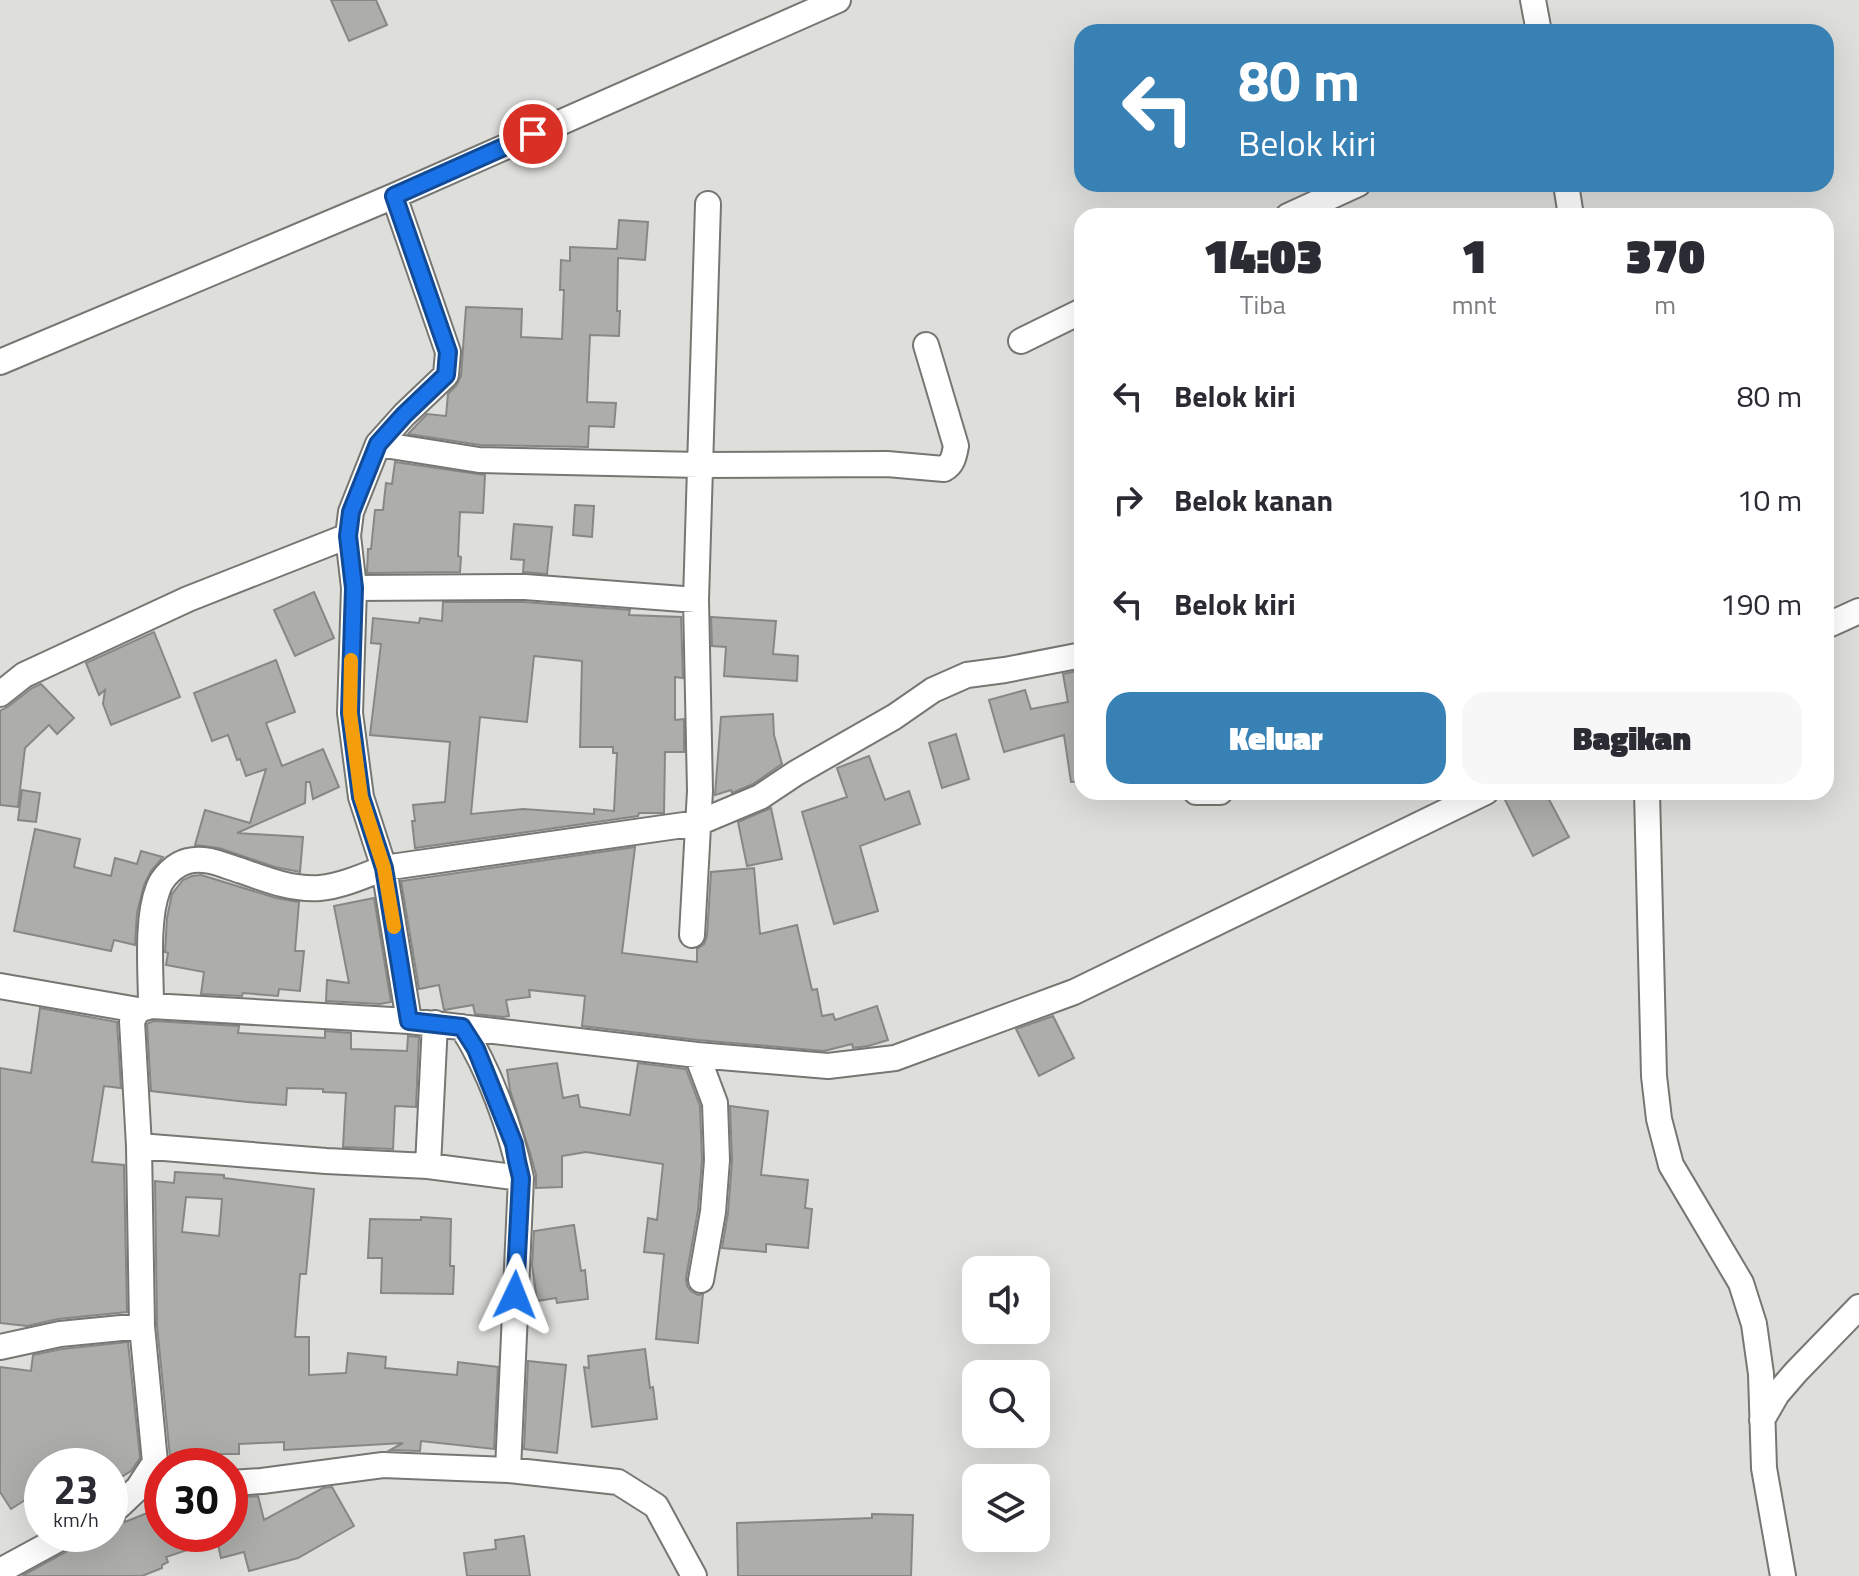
<!DOCTYPE html>
<html lang="id">
<head>
<meta charset="utf-8">
<style>
	:root { --surface:#fff; --page:#f7f7f7; --text:#2b2b33; --muted:#7c7c81; --accent:#3781b5 }
	body { margin:0; font-family:"Titillium Web",sans-serif; background:var(--page); color:var(--text); height:100vh; display:flex; flex-direction:column; font-size:30px; white-space:nowrap }
	* { box-sizing:border-box; margin:0 }
	p { font-size:26px; color:var(--muted) }
	.icon { flex:none; width:44px; height:44px; fill:none; stroke:currentColor; stroke-width:2; stroke-linecap:round; stroke-linejoin:round }
	.map { position:relative; flex:1; overflow:hidden }
	.sheet { position:absolute; left:1074px; top:208px; width:760px; height:592px; display:flex; flex-direction:column; background:var(--surface); border-radius:24px; box-shadow:0 8px 32px #0002 }
	.sheet>* { flex:none }
	.banner { position:absolute; left:1074px; top:24px; width:760px; height:168px; border-radius:24px; box-shadow:0 8px 32px #0002; background:#3781b5; color:#fff; overflow:hidden }
	.tools { position:absolute; left:962px; top:1256px; display:grid; gap:16px }
	.tools a { display:grid; place-items:center; width:88px; height:88px; border-radius:16px; background:var(--surface); box-shadow:0 8px 32px #0002; font-size:40px }
	.speed { position:absolute; left:24px; top:1448px; display:flex; gap:16px; font-size:40px; font-weight:700; text-align:center }
	.speed>* { display:grid; place-content:center; width:104px; height:104px; border-radius:50%; background:var(--surface); box-shadow:0 8px 32px #0002; line-height:1 }
	.speed small { font-size:20px; font-weight:400 }
	.speed .limit { border:12px solid #d22; background:#fff; color:#111 }
	.pin { position:absolute; display:grid; place-items:center; width:68px; height:68px; color:#fff; margin:-34px; border:4px solid #fff; border-radius:50%; box-shadow:0 2px 8px #0007 }
	.me { position:absolute; width:88px; margin:-44px; rotate:2deg; stroke-linejoin:round; filter:drop-shadow(0 0 6px #0008) }
	.turn { display:flex; align-items:center; gap:28px; height:168px; padding:0 32px; font-size:36px }
	.turn .icon { width:104px; height:104px; stroke-width:2.5 }
	.turn b { display:block; font-size:56px; line-height:68px }
	.eta { display:flex; justify-content:space-evenly; align-items:center; height:136px; text-align:center }
	.eta b { font-size:48px; font-weight:800; line-height:56px }
	.button { display:flex; gap:16px; margin-top:auto; padding:16px 32px }
	.button a { flex:1; height:92px; border-radius:24px; background:var(--accent); color:#fff; font-size:32px; font-weight:800; line-height:92px; text-align:center }
	.button a+a { background:var(--page); color:var(--text) }
	ul { padding:0; list-style:none }
	li { display:flex; align-items:center; gap:24px; height:104px; padding:0 32px }
	li div { flex:1 }
	li b { display:block; font-size:30px }
	li em { font-style:normal }
	.map>svg:first-child { display:block }
	.building { fill:#adaeaa; stroke:#878885; stroke-width:2; fill-rule:evenodd }
	.lines { fill:none; stroke-linecap:round; stroke-linejoin:round }
	.minor-casing { stroke:#767773; stroke-width:28 }
	.minor { stroke:#fff; stroke-width:24 }
	.route-casing { stroke:#114b97; stroke-width:20 }
	.route { stroke:#1a73e8; stroke-width:14 }
	.slow { stroke:#f59e0b; stroke-width:14 }
</style>
</head>
<body>
<div class="map">
<svg width="1859" height="1576" viewBox="0 0 1859 1576">
	<rect width="100%" height="100%" fill="#dedfdb"/>
	<path class="building" d="M 331,0 L 376,0 L 387,25 L 349,41 Z
		M 619,220 L 648,222 L 645,260 L 618,258 L 617,311 L 620,311 L 619,336 L 590,335 L 587,402 L 616,403 L 614,427 L 589,426 L 588,447 L 480,445 L 408,434 L 427,414 L 446,416 L 448,394 L 456,386 L 461,376 L 466,307 L 522,309 L 521,337 L 562,339 L 564,290 L 560,290 L 561,260 L 570,261 L 570,247 L 617,249 Z
		M 395,462 L 485,475 L 483,513 L 460,512 L 458,556 L 461,557 L 460,572 L 367,573 L 368,549 L 371,549 L 375,510 L 383,510 L 386,483 L 392,484 Z
		M 575,505 L 594,506 L 592,537 L 573,535 Z
		M 514,524 L 552,527 L 547,574 L 523,572 L 524,560 L 511,559 Z
		M 314,592 L 334,638 L 295,656 L 274,610 Z
		M 443,602 L 524,602 L 630,610 L 629,615 L 681,617 L 683,678 L 675,677 L 675,720 L 684,719 L 684,752 L 665,752 L 664,813 L 639,813 L 638,816 L 415,848 L 412,821 L 415,821 L 413,805 L 445,802 L 450,742 L 370,735 L 381,644 L 371,643 L 373,618 L 419,623 L 420,618 L 442,621 ZM 534,656 L 582,661 L 580,747 L 613,747 L 613,753 L 617,753 L 614,811 L 594,809 L 594,814 L 523,809 L 471,814 L 480,717 L 527,722 Z
		M 711,617 L 776,621 L 773,654 L 798,656 L 797,681 L 724,676 L 726,647 L 712,646 Z
		M 154,632 L 180,697 L 111,725 L 103,704 L 105,690 L 99,695 L 86,663 Z
		M 276,660 L 295,712 L 266,723 L 282,766 L 323,749 L 339,787 L 313,799 L 310,782 L 306,782 L 305,803 L 237,833 L 303,837 L 300,872 L 275,867 L 219,848 L 195,845 L 205,810 L 250,823 L 266,769 L 246,776 L 240,759 L 237,760 L 228,735 L 212,741 L 194,693 Z
		M 1082,670 L 1082,781 L 1071,782 L 1064,735 L 1004,752 L 989,700 L 1025,690 L 1031,709 L 1068,702 L 1063,674 Z
		M 41,684 L 74,718 L 57,734 L 49,725 L 25,748 L 18,807 L 0,805 L 0,711 L 9,706 L 32,688 Z
		M 773,714 L 774,735 L 782,764 L 753,784 L 732,793 L 731,790 L 715,795 L 721,717 Z
		M 956,734 L 969,779 L 942,788 L 929,743 Z
		M 869,756 L 885,800 L 909,791 L 920,824 L 860,846 L 878,911 L 834,924 L 802,812 L 847,797 L 837,768 Z
		M 22,790 L 40,793 L 36,822 L 18,820 Z
		M 1501,792 L 1545,792 L 1569,837 L 1533,856 Z
		M 771,808 L 782,859 L 747,866 L 738,822 Z
		M 35,829 L 80,839 L 74,867 L 111,876 L 115,858 L 137,864 L 141,851 L 163,857 L 151,871 L 144,885 L 137,913 L 135,945 L 114,940 L 111,951 L 14,931 Z
		M 635,847 L 622,953 L 697,962 L 697,949 L 704,944 L 707,936 L 711,872 L 754,868 L 760,934 L 797,925 L 812,990 L 817,989 L 822,1016 L 833,1014 L 835,1020 L 877,1006 L 888,1040 L 868,1046 L 853,1048 L 852,1044 L 824,1051 L 698,1040 L 582,1026 L 585,996 L 529,990 L 530,997 L 506,1000 L 509,1016 L 503,1017 L 475,1014 L 473,1005 L 444,1010 L 439,985 L 419,989 L 401,881 Z
		M 201,875 L 276,898 L 299,902 L 295,951 L 304,951 L 300,991 L 279,989 L 278,996 L 243,993 L 242,996 L 201,994 L 204,972 L 166,965 L 168,953 L 165,952 L 167,918 L 172,894 L 183,880 L 192,876 Z
		M 374,898 L 391,1002 L 380,1004 L 326,1001 L 327,980 L 349,983 L 334,906 Z
		M 40,1008 L 117,1022 L 121,1088 L 104,1086 L 92,1162 L 124,1165 L 127,1312 L 58,1319 L 27,1326 L 0,1323 L 0,1068 L 31,1073 Z
		M 1053,1016 L 1074,1058 L 1039,1076 L 1016,1029 Z
		M 153,1021 L 239,1026 L 238,1033 L 325,1038 L 325,1031 L 351,1033 L 351,1049 L 407,1051 L 408,1036 L 419,1037 L 416,1107 L 395,1106 L 393,1149 L 343,1147 L 346,1093 L 323,1092 L 323,1089 L 287,1088 L 286,1105 L 247,1102 L 151,1091 L 147,1024 Z
		M 557,1063 L 563,1098 L 578,1095 L 580,1107 L 630,1115 L 638,1063 L 686,1069 L 700,1106 L 702,1160 L 698,1210 L 686,1278 L 687,1286 L 691,1291 L 698,1295 L 703,1294 L 698,1343 L 656,1339 L 664,1254 L 644,1252 L 648,1218 L 657,1220 L 663,1164 L 586,1152 L 562,1156 L 562,1187 L 536,1188 L 536,1175 L 531,1156 L 510,1090 L 507,1070 Z
		M 730,1106 L 768,1111 L 761,1175 L 808,1180 L 805,1208 L 812,1209 L 808,1248 L 766,1244 L 766,1252 L 722,1248 L 728,1213 L 732,1161 Z
		M 175,1172 L 224,1175 L 224,1178 L 314,1189 L 306,1274 L 300,1274 L 295,1337 L 309,1337 L 309,1375 L 346,1373 L 348,1353 L 386,1357 L 385,1368 L 457,1375 L 458,1362 L 498,1367 L 494,1449 L 421,1441 L 420,1451 L 390,1450 L 403,1443 L 284,1450 L 284,1442 L 239,1444 L 239,1454 L 182,1454 L 182,1457 L 170,1457 L 157,1325 L 155,1181 L 174,1183 ZM 186,1197 L 222,1199 L 219,1236 L 182,1232 Z
		M 421,1217 L 451,1219 L 450,1266 L 454,1266 L 453,1294 L 381,1293 L 382,1258 L 368,1258 L 370,1219 L 421,1220 Z
		M 574,1225 L 581,1271 L 585,1270 L 588,1299 L 557,1303 L 556,1298 L 537,1301 L 532,1265 L 534,1231 Z
		M 128,1342 L 140,1458 L 131,1471 L 110,1484 L 110,1466 L 42,1466 L 42,1518 L 30,1497 L 11,1509 L 0,1492 L 0,1367 L 31,1371 L 33,1355 L 62,1349 Z
		M 645,1349 L 650,1388 L 653,1387 L 657,1419 L 592,1427 L 584,1367 L 589,1368 L 588,1356 Z
		M 528,1361 L 566,1365 L 557,1453 L 524,1449 Z
		M 332,1487 L 354,1526 L 298,1558 L 249,1571 L 244,1552 L 221,1558 L 217,1540 L 166,1557 L 168,1562 L 162,1565 L 162,1568 L 142,1576 L 22,1576 L 75,1547 L 81,1541 L 83,1534 L 110,1534 L 110,1526 L 125,1520 L 125,1522 L 162,1507 L 162,1534 L 230,1534 L 230,1498 L 258,1496 L 264,1520 L 323,1488 Z
		M 872,1514 L 913,1515 L 911,1576 L 738,1576 L 737,1523 L 872,1518 Z
		M 524,1536 L 530,1576 L 467,1576 L 464,1553 L 496,1549 L 495,1540 Z"/>
	<g class="lines">
		<g class="minor-casing">
			<path id="minor" d="M 1533,0 L 1539,32
				M 1566,184 L 1571,216
				M 394,196 L 448,352 L 446,375 L 404,415 L 378,444 L 351,512 L 348,536 L 354,588 L 350,713 L 361,797 L 384,868 L 409,1021
				M 1288,216 L 1358,184
				M 1021,341 L 1082,311
				M 0,362 L 394,196 L 838,0
				M 378,444 L 479,460 L 699,465 L 887,464 L 944,469 C 953,464 954,456 956,446 L 926,345
				M 354,588 L 525,587 L 696,600
				M 1826,626 L 1859,611
				M 0,694 L 24,675 L 188,599 L 348,536
				M 1196,792 L 1220,792
				M 1647,792 L 1654,1076 L 1659,1119 L 1671,1165 L 1741,1283 L 1754,1324 L 1761,1374 L 1764,1468 L 1783,1576
				M 692,935 L 700,791 L 696,600 L 708,204
				M 0,986 L 138,1010
				M 151,1006 C 151,973 146,920 158,889 C 162,877 175,864 188,861 C 206,856 225,866 242,871 C 267,880 293,890 320,888 C 341,886 364,876 384,868 L 698,823 L 760,797 L 796,773 L 894,717 L 933,690 L 967,675 L 1005,670 L 1082,655
				M 462,1027 C 489,1069 511,1129 521,1178 L 508,1470
				M 697,1055 L 715,1103 L 717,1160 L 713,1212 L 701,1280
				M 139,1146 L 326,1161 L 428,1166 L 521,1178
				M 428,1166 L 435,1023
				M 0,1347 L 60,1334 L 142,1326
				M 1762,1420 L 1777,1394 L 1796,1372 L 1859,1307
				M 230,1483 L 262,1481 L 383,1465 L 508,1470 L 618,1482 L 656,1506 L 694,1576
				M 110,1511 L 119,1506 L 138,1488 L 155,1462 L 142,1326 L 139,1146 L 132,1021 L 138,1010 L 151,1006 L 409,1021 L 697,1055 L 828,1066 L 895,1058 L 1074,992 L 1486,792
				M 0,1571 L 68,1534"/>
		</g>
		<use href="#minor" class="minor"/>
	</g>
	<g class="lines">
		<g class="route-casing">
			<path id="route" d="M 515,1295 L 521,1178 L 517,1161 L 514,1144 L 476,1049 L 462,1027 L 409,1021 L 384,868 L 361,797 L 350,713 L 354,588 L 348,536 L 351,512 L 378,444 L 404,415 L 446,375 L 448,352 L 394,196 L 533,134"/>
		</g>
		<use href="#route" class="route"/>
		<path class="slow" d="M 351,660 L 350,713 L 361,797 L 384,868 L 394,927"/>
	</g>
</svg>
<div class="tools">
<a><svg class="icon" aria-label="sound" viewBox="0 0 24 24"><path d="M4 9h4l5-4v14l-5-4H4zM17 9q2 3 0 6"/></svg></a>
<a><svg class="icon" aria-label="search" viewBox="0 0 24 24"><circle cx="10" cy="10" r="6"/><path d="M15 15l6 6"/></svg></a>
<a><svg class="icon" aria-label="layers" viewBox="0 0 24 24"><path d="M12 4l9 5-9 5-9-5zM3 14l9 5 9-5"/></svg></a>
</div>
<div class="speed"><div>23<small>km/h</small></div><div class="limit">30</div></div>
<div class="pin" style="left:533px;top:134px;background:#d93025"><svg class="icon" aria-label="arrive" viewBox="0 0 24 24"><path d="M6 21V4h12l-3 4 3 4H6"/></svg></div>
<svg class="me" style="left:515px;top:1295px" viewBox="-20 -20 40 40"><path d="M0-17L14 15 0 8-14 15z" fill="#1a73e8" stroke="#fff" stroke-width="4"/></svg>
<div class="banner">
<div class="turn"><svg class="icon" aria-label="left" viewBox="0 0 24 24"><path d="M17 20v-9H6M10 6l-5 5 5 5"/></svg><div><b>80 m</b>Belok kiri</div></div>
</div>
<section class="sheet">
<div class="eta">
<div><b>14:03</b><p>Tiba</p></div>
<div><b>1</b><p>mnt</p></div>
<div><b>370</b><p>m</p></div>
</div>
<ul>
<li><svg class="icon" aria-label="left" viewBox="0 0 24 24"><path d="M17 20v-9H6M10 6l-5 5 5 5"/></svg><div><b>Belok kiri</b></div><em>80 m</em></li>
<li><svg class="icon" aria-label="right" viewBox="0 0 24 24"><path d="M7 20v-9h11M14 6l5 5-5 5"/></svg><div><b>Belok kanan</b></div><em>10 m</em></li>
<li><svg class="icon" aria-label="left" viewBox="0 0 24 24"><path d="M17 20v-9H6M10 6l-5 5 5 5"/></svg><div><b>Belok kiri</b></div><em>190 m</em></li>
</ul>
<div class="button"><a>Keluar</a><a>Bagikan</a></div>
</section>
</div>
</body>
</html>
